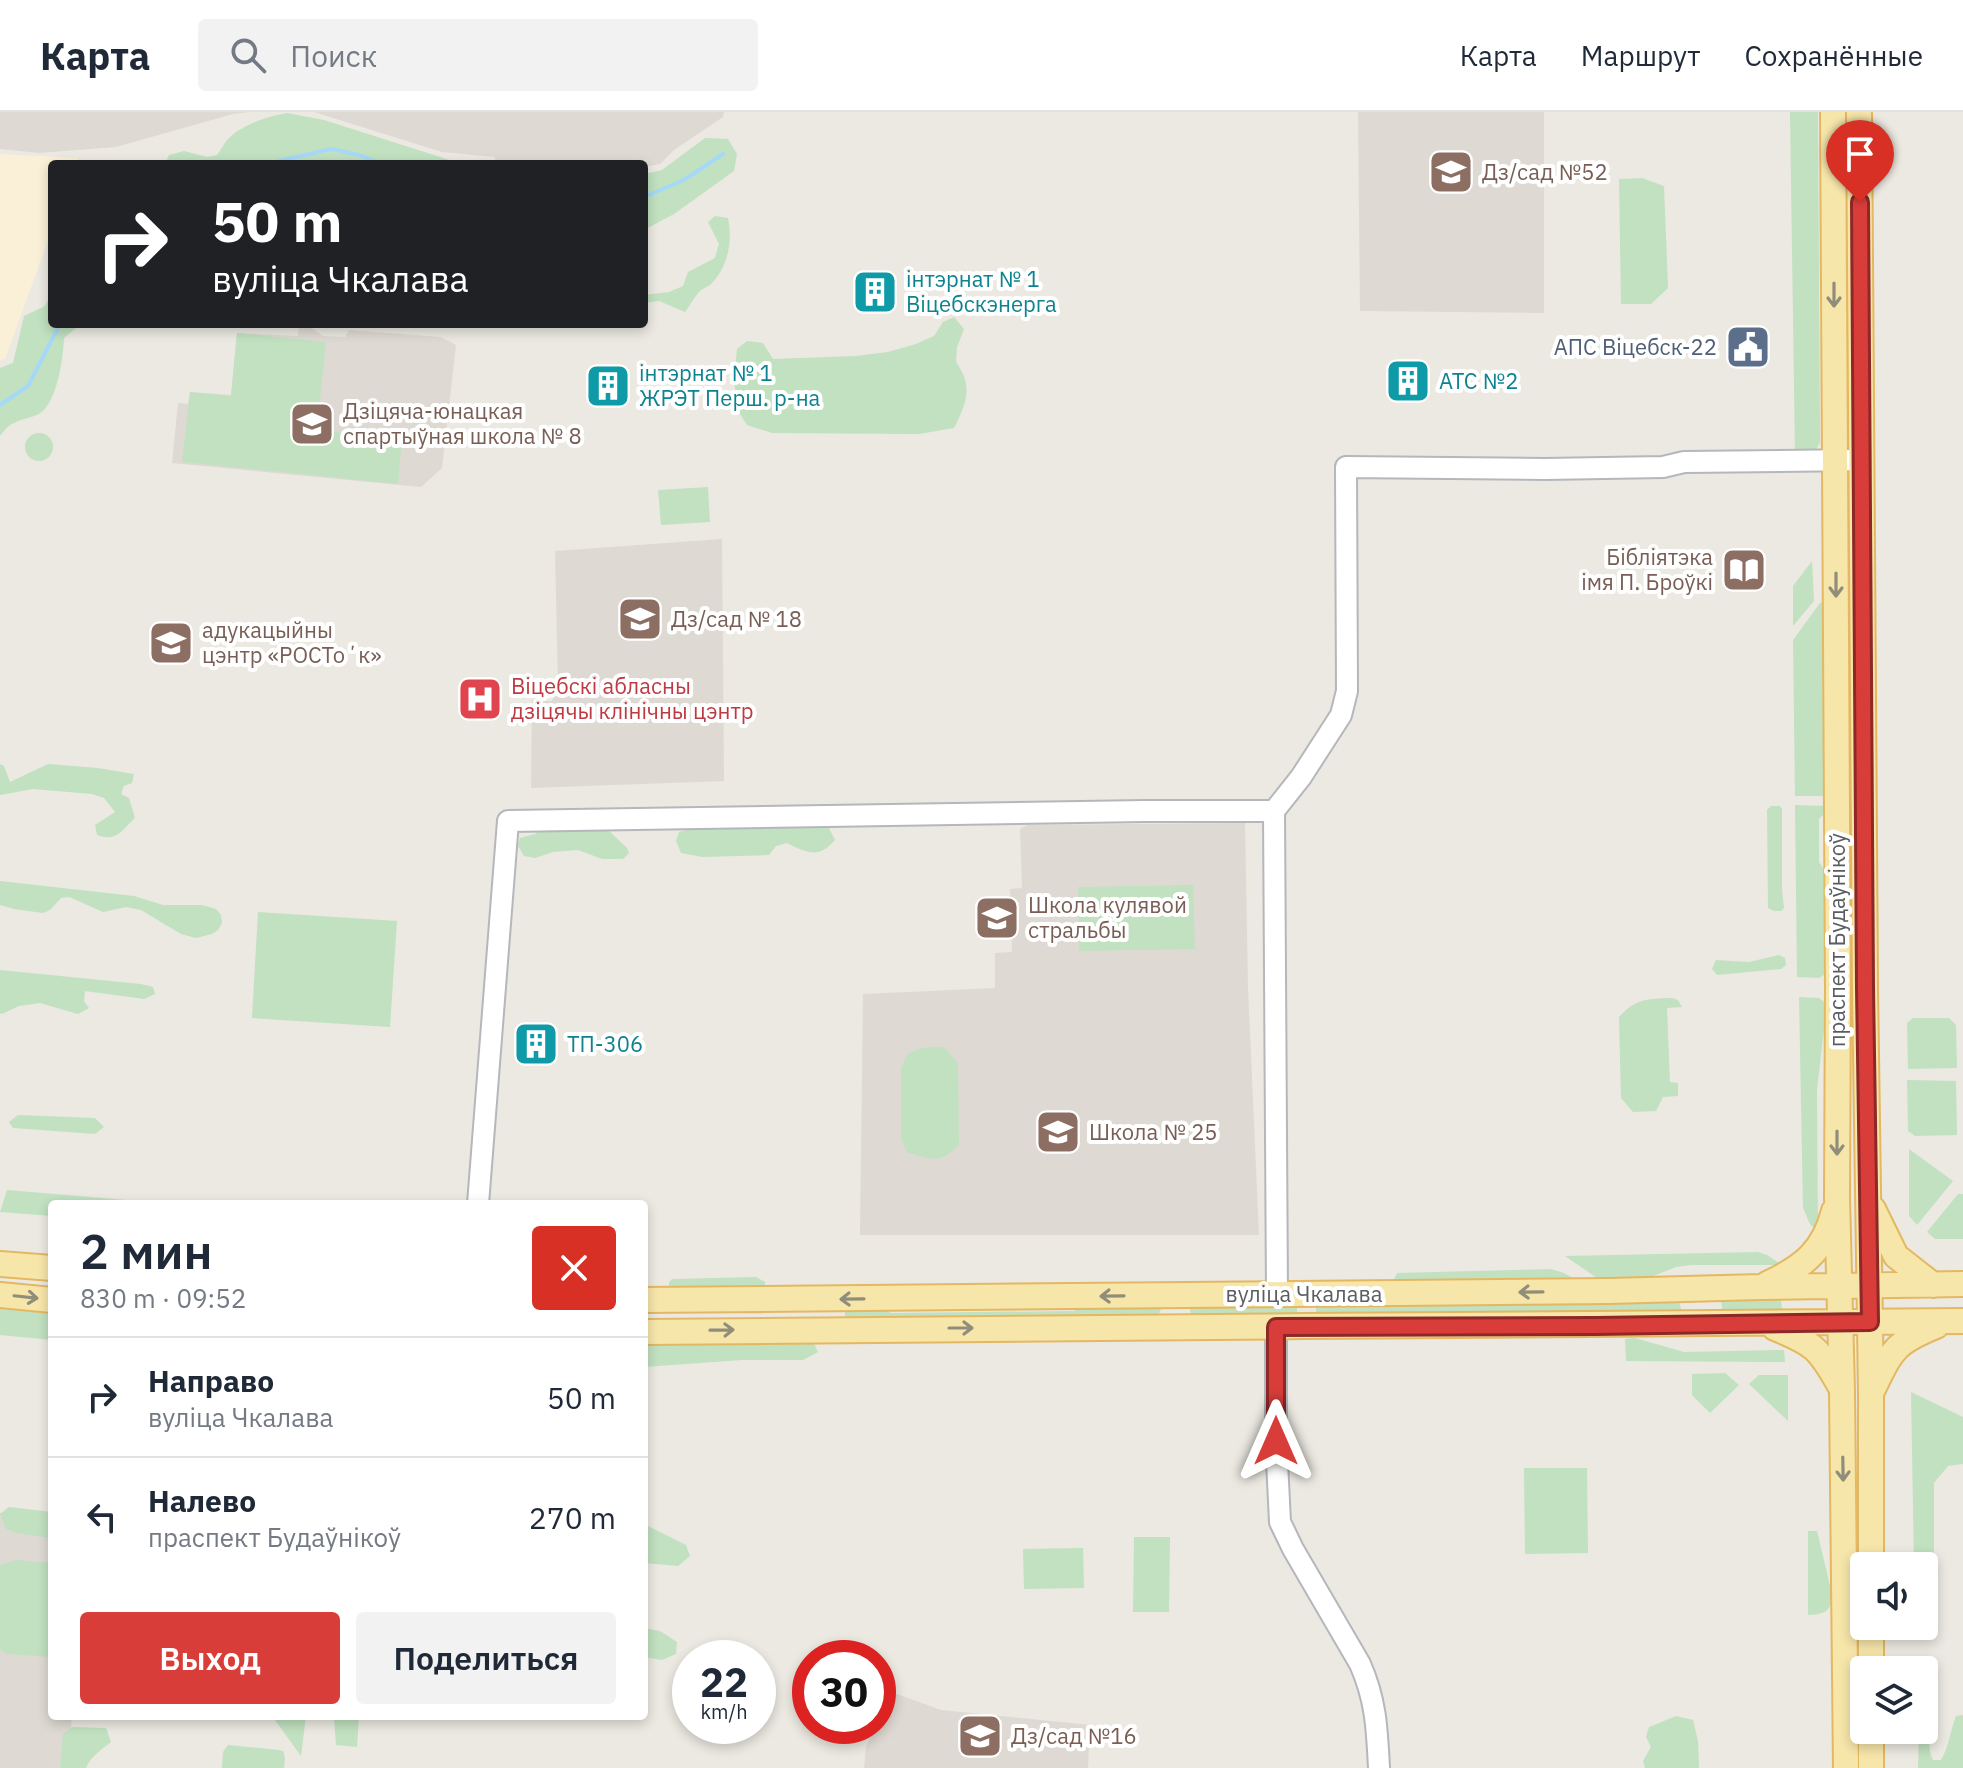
<!DOCTYPE html>
<html lang="ru">
<head>
<meta charset="utf-8">
<style>
	:root { --surface:#fff; --page:#f2f2f3; --text:#1f2937; --muted:#747a83; --line:#e0e1e3; --accent:#d93d3a }
	body { margin:0; font-family:"IBM Plex Sans",sans-serif; background:var(--page); color:var(--text); height:100vh; display:flex; flex-direction:column; font-size:30px; white-space:nowrap }
	* { box-sizing:border-box; margin:0 }
	p { font-size:26px; color:var(--muted) }
	.icon { flex:none; width:44px; height:44px; fill:none; stroke:currentColor; stroke-width:2; stroke-linecap:round; stroke-linejoin:round }
	.map { position:relative; flex:1; overflow:hidden }
	.drawer { position:absolute; left:48px; top:1088px; width:600px; height:520px; display:flex; flex-direction:column; background:var(--surface); border-radius:8px; box-shadow:0 4px 12px #0003 }
	.drawer>* { flex:none }
	.top-card { position:absolute; left:48px; top:48px; width:600px; height:168px; border-radius:8px; box-shadow:0 4px 12px #0003; background:#202124; color:#fff; overflow:hidden }
	.tools { position:absolute; left:1850px; top:1440px; display:grid; gap:16px }
	.tools a { display:grid; place-items:center; width:88px; height:88px; border-radius:8px; background:var(--surface); box-shadow:0 4px 12px #0003; font-size:40px }
	.speed { position:absolute; left:672px; top:1528px; display:flex; gap:16px; font-size:40px; font-weight:700; text-align:center }
	.speed>* { display:grid; place-content:center; width:104px; height:104px; border-radius:50%; background:var(--surface); box-shadow:0 4px 12px #0003; line-height:1 }
	.speed small { font-size:20px; font-weight:400 }
	.speed .limit { border:12px solid #d22; background:#fff; color:#111 }
	.pin { position:absolute; display:grid; place-items:center; width:68px; height:68px; color:#fff; margin:-82px -34px; border-radius:50% 50% 50% 0; rotate:-45deg; box-shadow:0 0 8px #0007 }
	.pin .icon { rotate:45deg }
	.me { position:absolute; width:88px; margin:-44px; rotate:0deg; stroke-linejoin:round; filter:drop-shadow(0 0 6px #0008) }
	.turn { display:flex; align-items:center; gap:28px; height:168px; padding:0 32px; font-size:36px }
	.turn .icon { width:104px; height:104px; stroke-width:2.5 }
	.turn b { display:block; font-size:56px; line-height:68px }
	.round { display:grid; place-items:center; flex:none; width:84px; height:84px; border-radius:8px; background:var(--page) }
	.headline { display:flex; align-items:center; justify-content:space-between; height:136px; padding:0 32px }
	h1 { font-size:48px; font-weight:600; line-height:60px }
	.button { display:flex; gap:16px; margin-top:auto; padding:16px 32px }
	.button a { flex:1; height:92px; border-radius:8px; background:var(--accent); color:#fff; font-size:32px; font-weight:600; line-height:92px; text-align:center }
	.button a+a { background:var(--page); color:var(--text) }
	ul { padding:0; list-style:none }
	li { display:flex; align-items:center; gap:24px; height:120px; padding:0 32px; border-top:2px solid var(--line) }
	li div { flex:1 }
	li b { display:block; font-size:30px }
	li em { font-style:normal }
	header { display:flex; align-items:center; gap:48px; box-sizing:border-box; height:112px; padding:0 40px; background:var(--surface); border-bottom:2px solid var(--line) }
	header strong { font-size:38px }
	nav { display:flex; gap:44px; margin-inline-start:auto; font-size:28px }
	.search { width:560px; height:72px; background:var(--page); display:flex; align-items:center; gap:20px; box-sizing:border-box; padding:0 28px; border-radius:8px; color:var(--muted); font-size:30px }
	.map>svg:first-child { display:block }
	.commercial { fill:#faf0d7 }
	.education { fill:#dedad3 }
	.green { fill:#c1e1c0 }
	.lines { fill:none; stroke-linecap:round; stroke-linejoin:round }
	.stream { stroke:#a6d8f7; stroke-width:4 }
	.minor-casing { stroke:#b4b7bb; stroke-width:24 }
	.major-casing { stroke:#e4b862; stroke-width:28 }
	.minor { stroke:#fff; stroke-width:20 }
	.major { stroke:#f7e6aa; stroke-width:24 }
	.oneway { stroke:#918d7b }
	.route-casing { stroke:#8d2826; stroke-width:20 }
	.route { stroke:#d93d3a; stroke-width:14 }
	.labels { text-anchor:middle; stroke-width:8; stroke-linejoin:round; paint-order:stroke }
	.education-label { font-size:22px; fill:#785e54; stroke:#fff; text-anchor:start }
	.culture-label { font-size:22px; fill:#0d838f; stroke:#fff; text-anchor:start }
	.service-label { font-size:22px; fill:#4e5e75; stroke:#fff; text-anchor:end }
	.health-label { font-size:22px; fill:#be3a42; stroke:#fff; text-anchor:start }
	.street-label { font-size:22px; fill:#5a5d61; stroke:#fff }
</style>
</head>
<body>
<header>
<strong>Карта</strong>
<div class="search"><svg class="icon" aria-label="search" viewBox="0 0 24 24"><circle cx="10" cy="10" r="6"/><path d="M15 15l6 6"/></svg>Поиск</div>
<nav><a>Карта</a><a>Маршрут</a><a>Сохранённые</a></nav>
</header>
<div class="map">
<svg width="1963" height="1656" viewBox="0 0 1963 1656">
	<rect width="100%" height="100%" fill="#ebe9e1"/>
	<path class="commercial" d="M 0,42 L 78,46 L 76,52 L 52,52 L 52,118 L 5,247 L 0,248 Z"/>
	<path class="education" d="M 0,0 L 249,0 L 233,2 L 116,35 L 39,41 L 0,37 Z
		M 314,0 L 724,0 L 723,5 L 674,38 L 660,52 L 644,55 L 644,52 L 498,52 L 494,45 L 442,40 Z
		M 1358,0 L 1544,0 L 1544,201 L 1360,199 Z
		M 299,214 L 312,216 L 323,224 L 345,225 L 349,218 L 441,225 L 456,233 L 442,356 L 421,375 L 172,351 L 178,291 L 188,292 L 190,280 L 231,283 L 237,221 L 298,224 Z
		M 722,427 L 724,669 L 531,676 L 532,588 L 552,589 L 558,575 L 555,439 Z
		M 1245,711 L 1248,876 L 1259,1123 L 860,1123 L 863,882 L 995,876 L 995,841 L 1012,840 L 1010,777 L 1022,776 L 1020,717 L 1027,713 Z
		M 17,1399 L 52,1403 L 52,1604 L 72,1604 L 67,1656 L 0,1656 L 0,1401 Z
		M 894,1581 L 941,1598 L 1090,1613 L 1088,1656 L 864,1656 L 866,1634 Z"/>
	<path class="green" d="M 1790,0 L 1818,0 L 1820,330 C 1815,343 1807,343 1795,343 Z
		M 287,1 L 324,8 L 462,52 L 165,52 L 169,43 L 184,39 L 207,45 L 217,43 C 221,38 224,31 228,27 C 241,13 269,4 287,1 Z
		M 705,26 L 728,27 L 737,42 L 734,59 L 674,102 L 644,118 L 644,62 L 662,58 Z
		M 1642,66 L 1664,74 L 1668,176 L 1651,192 L 1621,192 L 1619,67 Z
		M 715,104 L 728,106 C 733,129 728,155 711,172 C 708,175 703,176 700,179 C 695,184 690,193 685,200 L 659,189 L 644,191 L 644,183 L 669,180 L 683,174 L 688,160 L 715,146 L 719,132 L 708,110 Z
		M 52,179 L 52,212 L 81,212 L 64,226 C 63,246 58,284 43,299 C 35,306 23,306 14,311 C 8,313 4,319 0,324 L 0,256 L 13,251 L 24,204 L 45,194 Z
		M 954,205 L 964,217 L 957,235 L 956,250 C 974,275 966,292 954,316 L 919,322 L 772,321 L 747,313 L 738,299 L 734,268 L 737,237 L 747,229 L 763,231 L 773,247 L 856,244 L 888,240 L 916,232 L 934,224 L 943,210 Z
		M 237,221 L 326,230 L 317,318 L 402,327 L 398,372 L 182,350 L 190,280 L 231,284 Z
		M25 335a14 14 0 1 1 28 0a14 14 0 1 1-28 0Z
		M 708,375 L 710,410 L 661,413 L 658,378 Z
		M 1812,449 L 1814,489 L 1793,514 L 1793,474 Z
		M 1827,490 L 1826,684 L 1795,684 L 1793,528 L 1820,491 Z
		M 0,652 L 4,654 L 10,670 L 48,652 L 98,656 L 134,662 L 132,671 L 124,674 L 121,682 L 129,686 L 135,706 C 121,719 117,730 97,723 L 95,713 L 115,700 L 104,686 L 92,682 L 33,677 L 0,683 Z
		M 1795,693 L 1826,694 L 1826,700 L 1819,707 L 1819,750 L 1826,760 L 1827,861 L 1819,866 L 1797,865 Z
		M 1771,694 L 1780,694 L 1782,697 L 1782,778 L 1784,796 L 1781,799 L 1774,799 L 1768,796 L 1767,698 Z
		M 828,714 L 835,728 C 819,747 807,741 787,731 L 776,734 L 769,743 L 702,745 L 681,741 L 676,729 L 679,720 L 697,715 Z
		M 542,716 L 607,717 L 627,736 L 629,741 L 623,747 L 602,747 L 578,738 L 553,740 L 535,746 L 524,744 L 518,734 L 520,726 L 535,722 Z
		M 0,769 L 134,784 L 163,793 L 202,793 L 216,797 L 221,803 L 222,811 L 218,818 L 212,822 L 196,826 L 181,822 L 141,798 L 126,795 L 103,800 L 69,785 L 61,786 L 50,798 L 43,801 L 14,797 L 0,793 Z
		M 1193,773 L 1195,837 L 1079,839 L 1078,775 Z
		M 258,800 L 397,809 L 390,915 L 252,906 Z
		M 1779,843 L 1785,846 L 1786,853 L 1781,857 L 1717,863 L 1712,857 L 1716,848 L 1749,850 Z
		M 0,858 L 141,872 L 153,875 L 155,882 L 144,887 L 85,879 L 84,889 L 89,896 L 78,902 L 40,891 L 19,894 L 2,902 L 0,901 Z
		M 1799,885 L 1819,886 L 1827,892 L 1817,977 L 1818,1121 L 1810,1112 L 1803,1096 Z
		M 1672,886 L 1678,888 L 1682,895 L 1667,896 L 1670,970 L 1678,971 L 1678,984 L 1663,985 L 1656,999 L 1633,1000 L 1621,986 L 1619,905 C 1636,886 1648,887 1672,886 Z
		M 1913,906 L 1949,906 L 1956,913 L 1957,956 L 1908,957 L 1907,911 Z
		M 930,935 L 944,935 L 958,951 L 959,1033 C 940,1052 931,1048 907,1040 L 901,1028 L 901,956 L 907,943 L 917,937 Z
		M 1907,968 L 1956,969 L 1957,1023 L 1915,1024 L 1908,1019 Z
		M 18,1003 L 95,1006 L 104,1015 L 95,1022 L 13,1016 L 9,1010 Z
		M 1909,1037 L 1953,1069 L 1917,1113 L 1909,1104 Z
		M 7,1078 L 174,1092 L 52,1092 L 52,1104 L 0,1100 Z
		M 1958,1082 L 1963,1082 L 1963,1127 L 1935,1127 L 1927,1120 Z
		M 1758,1140 L 1767,1143 L 1782,1153 L 1691,1153 L 1676,1155 L 1648,1166 L 1600,1168 L 1565,1144 Z
		M 1551,1157 L 1564,1161 L 1583,1172 L 1390,1176 L 1397,1161 Z
		M 756,1165 L 765,1170 L 765,1177 L 672,1180 L 669,1175 L 669,1170 L 672,1167 Z
		M 1781,1187 L 1782,1199 L 1721,1200 L 1722,1195 L 1721,1188 Z
		M 1297,1188 L 1297,1202 L 1199,1206 L 1192,1204 L 1190,1199 L 1190,1194 Z
		M 1316,1188 L 1677,1188 L 1680,1192 L 1681,1197 L 1678,1200 L 1673,1200 L 1316,1201 Z
		M 877,1192 L 891,1201 L 1074,1199 L 1085,1192 L 1159,1193 L 1161,1197 L 1159,1202 L 1153,1204 L 845,1206 L 845,1193 Z
		M 0,1195 L 52,1202 L 52,1228 L 0,1223 Z
		M 1635,1226 L 1684,1240 L 1784,1238 L 1785,1250 L 1626,1249 L 1625,1227 Z
		M 814,1231 L 818,1240 L 803,1248 L 742,1248 L 644,1255 L 644,1233 Z
		M 1725,1261 L 1739,1273 L 1710,1301 L 1692,1283 L 1692,1262 Z
		M 1759,1263 L 1788,1263 L 1788,1309 L 1749,1272 Z
		M 1911,1280 L 1963,1305 L 1963,1352 L 1948,1354 L 1934,1371 L 1934,1524 L 1915,1524 L 1915,1514 L 1924,1514 L 1924,1454 L 1914,1454 Z
		M 1587,1356 L 1588,1441 L 1525,1442 L 1524,1356 Z
		M 9,1395 L 52,1400 L 52,1426 L 16,1421 L 6,1417 L 0,1402 Z
		M 644,1412 L 686,1433 L 690,1444 L 678,1454 L 644,1451 Z
		M 1808,1419 L 1817,1419 L 1832,1482 C 1833,1498 1824,1503 1808,1503 Z
		M 1134,1425 L 1170,1425 L 1169,1500 L 1133,1500 Z
		M 1083,1436 L 1084,1476 L 1024,1477 L 1023,1437 Z
		M 16,1448 L 52,1451 L 52,1545 L 6,1542 L 0,1537 L 0,1453 Z
		M 644,1516 L 660,1519 L 677,1530 L 676,1542 L 662,1548 L 644,1545 Z
		M 1963,1603 L 1963,1656 L 1918,1656 L 1919,1618 L 1924,1618 L 1924,1613 L 1928,1613 C 1931,1625 1927,1637 1933,1648 L 1941,1648 C 1949,1635 1950,1619 1956,1604 Z
		M 272,1604 L 359,1604 L 357,1635 L 336,1633 L 334,1606 L 306,1604 L 301,1644 Z
		M 1676,1604 L 1693,1608 L 1698,1629 L 1699,1656 L 1645,1656 L 1643,1649 L 1651,1635 L 1646,1625 L 1649,1615 Z
		M 72,1615 L 106,1616 L 111,1630 C 102,1637 90,1645 86,1656 L 60,1656 L 63,1622 Z
		M 228,1633 L 279,1638 L 283,1639 L 285,1646 L 284,1656 L 222,1656 L 223,1640 Z"/>
	<g class="lines">
		<path class="stream" d="M 266,52 L 331,37 L 359,43 L 382,52
			M 644,85 L 684,68 L 723,42
			M 0,293 L 28,274 L 60,212"/>
		<g class="minor-casing">
			<path id="minor" d="M 478,1092 L 508,709 L 1144,699 L 1274,699
				M 1277,1183 L 1274,699 L 1301,665 L 1341,603 L 1347,579 L 1346,355 L 1545,357 L 1663,355 L 1684,350 L 1861,348
				M 1276,1215 L 1276,1329 L 1280,1410 L 1293,1437 L 1360,1552 C 1376,1588 1377,1617 1379,1656"/>
		</g>
		<g class="major-casing">
			<path id="major" d="M 1833,0 L 1838,876 L 1837,1085 L 1842,1279 L 1846,1656
				M 1859,0 L 1865,875 L 1871,1281 L 1871,1454
				M 1873,1097 L 1896,1144 L 1933,1173
				M 0,1152 L 52,1156
				M 1767,1172 C 1803,1155 1824,1139 1834,1099
				M 0,1183 L 52,1188
				M 644,1188 L 1609,1179 L 1761,1175 L 1963,1172
				M 1775,1216 C 1814,1232 1819,1236 1840,1274
				M 644,1220 C 1084,1213 1523,1215 1963,1209
				M 1872,1279 C 1892,1239 1892,1232 1936,1214
				M 1871,1558 L 1871,1514
				M 1871,1618 L 1871,1656"/>
		</g>
		<use href="#minor" class="minor"/>
		<use href="#major" class="major"/>
	</g>
	<defs><path id="oneway-shaft" d="M-6 0H5M1.5-3L5.5 0L1.5 3" fill="none" stroke-width="1.6" stroke-linecap="round" stroke-linejoin="round" transform="scale(2)"/></defs>
	<g class="oneway">
		<use href="#oneway-shaft" transform="translate(1834 183) rotate(90)"/>
		<use href="#oneway-shaft" transform="translate(1836 473) rotate(90)"/>
		<use href="#oneway-shaft" transform="translate(1837 1031) rotate(90)"/>
		<use href="#oneway-shaft" transform="translate(1531 1180) rotate(179)"/>
		<use href="#oneway-shaft" transform="translate(1112 1184) rotate(179)"/>
		<use href="#oneway-shaft" transform="translate(26 1185) rotate(6)"/>
		<use href="#oneway-shaft" transform="translate(852 1187) rotate(179)"/>
		<use href="#oneway-shaft" transform="translate(961 1216)"/>
		<use href="#oneway-shaft" transform="translate(722 1218) rotate(-1)"/>
		<use href="#oneway-shaft" transform="translate(1843 1357) rotate(89)"/>
	</g>
	<g class="lines">
		<g class="route-casing">
			<path id="route" d="M 1276,1329 L 1276,1215 L 1596,1214 L 1870,1210 L 1865,875 L 1860,90"/>
		</g>
		<use href="#route" class="route"/>
	</g>
	<defs>
		<g id="school-square" transform="scale(2.3)"><rect x="-9" y="-9" width="18" height="18" rx="4" fill="#8d6e63" stroke="#fff"/><path d="M0-5L7-2L0 1L-7-2ZM-4 1L0 2.5L4 1V4Q0 6-4 4Z" fill="#fff"/></g>
		<g id="building-square" transform="scale(2.3)"><rect x="-9" y="-9" width="18" height="18" rx="4" fill="#0f9aa8" stroke="#fff"/><path d="M-4-6H4V6H1V3H-1V6H-4ZM-2.5-4.3h1.7v1.8h-1.7ZM.8-4.3h1.7v1.8H.8ZM-2.5-1h1.7V.8h-1.7ZM.8-1h1.7V.8H.8Z" fill="#fff"/></g>
		<g id="civic-square" transform="scale(2.3)"><rect x="-9" y="-9" width="18" height="18" rx="4" fill="#5c6f8a" stroke="#fff"/><path d="M-.6-6.5H3V-4.5H.6V-3L4-1V1h2V6H-6V1h2V-1L-.6-3ZM-1.2 2.5V6h2.4V2.5Z" fill="#fff"/></g>
		<g id="library-square" transform="scale(2.3)"><rect x="-9" y="-9" width="18" height="18" rx="4" fill="#8d6e63" stroke="#fff"/><path d="M-6-4Q-3-5.5-.7-3.5V5Q-3 3-6 4ZM6-4Q3-5.5 .7-3.5V5Q3 3 6 4Z" fill="#fff"/></g>
		<g id="hospital-square" transform="scale(2.3)"><rect x="-9" y="-9" width="18" height="18" rx="4" fill="#e0444e" stroke="#fff"/><path d="M-5-5h3v3.5h4V-5h3V5h-3V1.5h-4V5h-3Z" fill="#fff"/></g>
	</defs>
	<g fill-rule="evenodd">
		<use href="#school-square" x="1451" y="60"/>
		<use href="#building-square" x="875" y="180"/>
		<use href="#civic-square" x="1748" y="235"/>
		<use href="#building-square" x="1408" y="269"/>
		<use href="#building-square" x="608" y="274"/>
		<use href="#school-square" x="312" y="312"/>
		<use href="#library-square" x="1744" y="458"/>
		<use href="#school-square" x="640" y="507"/>
		<use href="#school-square" x="171" y="531"/>
		<use href="#hospital-square" x="480" y="587"/>
		<use href="#school-square" x="997" y="806"/>
		<use href="#building-square" x="536" y="932"/>
		<use href="#school-square" x="1058" y="1020"/>
		<use href="#school-square" x="980" y="1624"/>
	</g>
	<g class="labels">
		<g class="education-label">
			<text x="1482" y="68">Дз/сад №52</text>
			<text x="343" y="307">Дзіцяча-юнацкая<tspan x="343" dy="25">спартыўная школа № 8</tspan></text>
			<text x="1713" y="453" text-anchor="end">Бібліятэка<tspan x="1713" dy="25">імя П. Броўкі</tspan></text>
			<text x="671" y="515">Дз/сад № 18</text>
			<text x="202" y="526">адукацыйны<tspan x="202" dy="25">цэнтр «РОСТоʼк»</tspan></text>
			<text x="1028" y="801">Школа кулявой<tspan x="1028" dy="25">стральбы</tspan></text>
			<text x="1089" y="1028">Школа № 25</text>
			<text x="1011" y="1632">Дз/сад №16</text>
		</g>
		<g class="culture-label">
			<text x="906" y="175">інтэрнат № 1<tspan x="906" dy="25">Віцебскэнерга</tspan></text>
			<text x="639" y="269">інтэрнат № 1<tspan x="639" dy="25">ЖРЭТ Перш. р-на</tspan></text>
			<text x="1439" y="277">АТС №2</text>
			<text x="567" y="940">ТП-306</text>
		</g>
		<g class="service-label">
			<text x="1717" y="243">АПС Віцебск-22</text>
		</g>
		<g class="health-label">
			<text x="511" y="582">Віцебскі абласны<tspan x="511" dy="25">дзіцячы клінічны цэнтр</tspan></text>
		</g>
		<g class="street-label">
			<text transform="translate(1837 828) rotate(-90)" y="8">праспект Будаўнікоў</text>
			<text x="1304" y="1190">вуліца Чкалава</text>
		</g>
	</g>
</svg>
<div class="tools">
<a><svg class="icon" aria-label="sound" viewBox="0 0 24 24"><path d="M4 9h4l5-4v14l-5-4H4zM17 9q2 3 0 6"/></svg></a>
<a><svg class="icon" aria-label="layers" viewBox="0 0 24 24"><path d="M12 4l9 5-9 5-9-5zM3 14l9 5 9-5"/></svg></a>
</div>
<div class="speed"><div>22<small>km/h</small></div><div class="limit">30</div></div>
<div class="pin" style="left:1860px;top:90px;background:#d93025"><svg class="icon" aria-label="arrive" viewBox="0 0 24 24"><path d="M6 21V4h12l-3 4 3 4H6"/></svg></div>
<svg class="me" style="left:1276px;top:1329px" viewBox="-20 -20 40 40"><path d="M0-17L14 15 0 8-14 15z" fill="#d93d3a" stroke="#fff" stroke-width="4"/></svg>
<div class="top-card">
<div class="turn"><svg class="icon" aria-label="right" viewBox="0 0 24 24"><path d="M7 20v-9h11M14 6l5 5-5 5"/></svg><div><b>50 m</b>вуліца Чкалава</div></div>
</div>
<section class="drawer">
<div class="headline"><div><h1>2 мин</h1><p>830 m · 09:52</p></div><a class="round" style="background:#d93025;color:#fff"><svg class="icon" aria-label="close" viewBox="0 0 24 24"><path d="M6 6l12 12M18 6L6 18"/></svg></a></div>
<ul>
<li><svg class="icon" aria-label="right" viewBox="0 0 24 24"><path d="M7 20v-9h11M14 6l5 5-5 5"/></svg><div><b>Направо</b><p>вуліца Чкалава</p></div><em>50 m</em></li>
<li><svg class="icon" aria-label="left" viewBox="0 0 24 24"><path d="M17 20v-9H6M10 6l-5 5 5 5"/></svg><div><b>Налево</b><p>праспект Будаўнікоў</p></div><em>270 m</em></li>
</ul>
<div class="button"><a>Выход</a><a>Поделиться</a></div>
</section>
</div>
</body>
</html>
